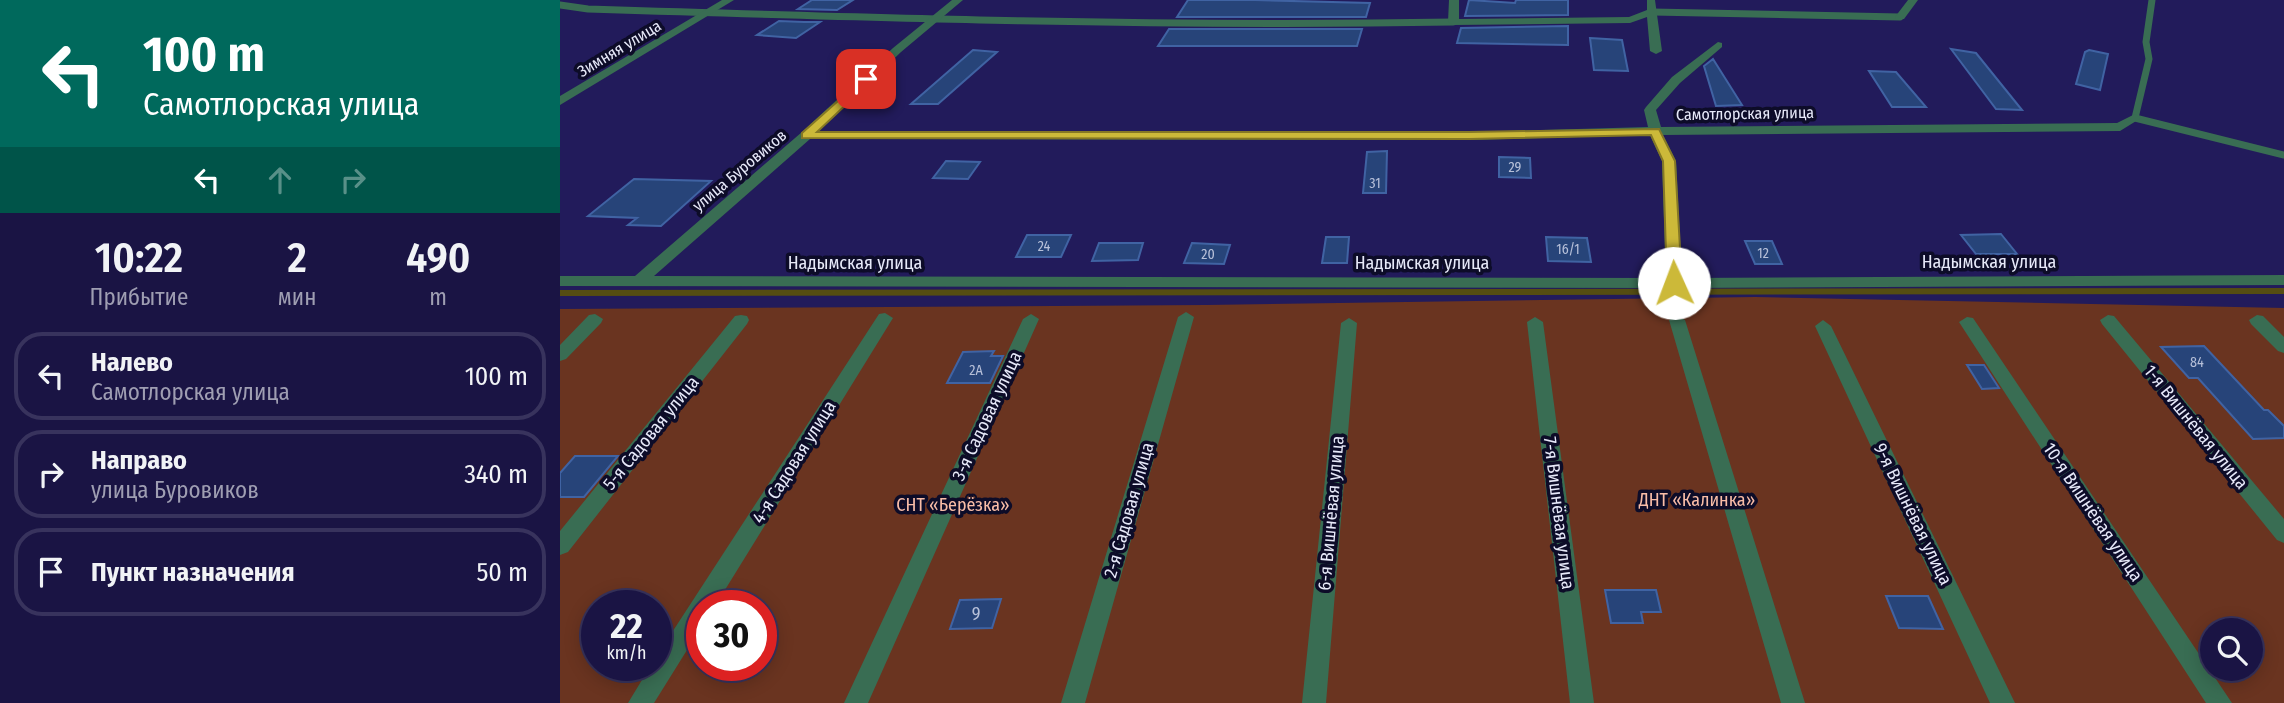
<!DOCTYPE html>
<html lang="ru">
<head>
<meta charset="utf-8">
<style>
	:root { --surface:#1a1444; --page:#231d4b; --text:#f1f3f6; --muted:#9f9eb2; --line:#38335d }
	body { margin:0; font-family:"Fira Sans Condensed",sans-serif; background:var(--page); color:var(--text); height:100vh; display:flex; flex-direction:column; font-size:26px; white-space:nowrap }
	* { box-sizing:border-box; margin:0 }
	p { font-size:23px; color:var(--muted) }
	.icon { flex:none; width:38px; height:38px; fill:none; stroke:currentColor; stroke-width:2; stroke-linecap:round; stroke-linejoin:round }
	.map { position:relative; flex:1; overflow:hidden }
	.panel { display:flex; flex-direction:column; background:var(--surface); width:560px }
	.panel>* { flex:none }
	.guide { background:#00695c; color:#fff; overflow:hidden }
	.buttons { position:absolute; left:1640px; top:618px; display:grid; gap:14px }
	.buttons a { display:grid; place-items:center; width:63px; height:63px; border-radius:50%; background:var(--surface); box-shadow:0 4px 18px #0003,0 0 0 2px var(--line); font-size:35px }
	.speed { position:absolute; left:21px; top:590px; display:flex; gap:14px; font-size:35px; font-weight:700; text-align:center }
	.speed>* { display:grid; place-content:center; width:91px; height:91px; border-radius:50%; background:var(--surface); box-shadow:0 4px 18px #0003,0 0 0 2px var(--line); line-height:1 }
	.speed small { font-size:18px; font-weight:400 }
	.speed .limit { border:10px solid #d22; background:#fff; color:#111 }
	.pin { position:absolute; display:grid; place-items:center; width:60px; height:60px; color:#fff; margin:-30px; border-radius:14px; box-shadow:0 4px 10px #0006 }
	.me { position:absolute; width:77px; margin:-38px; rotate:358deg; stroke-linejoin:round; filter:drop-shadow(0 0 5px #0008) }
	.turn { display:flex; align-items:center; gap:24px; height:147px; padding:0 28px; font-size:32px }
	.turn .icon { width:91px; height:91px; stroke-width:2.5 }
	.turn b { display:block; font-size:49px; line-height:60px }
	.lanes { display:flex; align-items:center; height:66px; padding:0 28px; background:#0003; justify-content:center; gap:35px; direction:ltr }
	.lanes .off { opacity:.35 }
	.eta { display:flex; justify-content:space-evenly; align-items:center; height:119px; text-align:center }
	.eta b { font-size:42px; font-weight:600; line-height:49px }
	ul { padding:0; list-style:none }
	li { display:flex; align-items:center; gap:21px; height:88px; margin:0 14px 10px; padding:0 14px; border:4px solid var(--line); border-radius:28px }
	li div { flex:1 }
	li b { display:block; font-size:26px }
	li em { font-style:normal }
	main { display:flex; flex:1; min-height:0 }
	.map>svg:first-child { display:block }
	.green { fill:#6a3420; fill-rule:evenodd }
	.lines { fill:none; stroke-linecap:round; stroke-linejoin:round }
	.stream { stroke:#554d12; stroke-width:6 }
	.building { fill:#274479; stroke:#4063a3; stroke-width:2 }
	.service { stroke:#396d53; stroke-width:7 }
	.minor { fill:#396d53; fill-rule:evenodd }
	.route { fill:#ccb939; stroke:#857825; stroke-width:2 }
	.labels { text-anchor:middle; stroke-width:7; stroke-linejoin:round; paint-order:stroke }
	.number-label { font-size:14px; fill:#b7c0d9 }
	.far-street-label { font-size:16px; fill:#e7e9f9; stroke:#0d0c28 }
	.street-label { font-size:18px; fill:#e7e9f9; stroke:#0d0c28 }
	.park-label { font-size:18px; fill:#f9bda7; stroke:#0d0c28 }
	.near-number-label { font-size:18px; fill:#b7c0d9 }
</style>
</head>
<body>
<main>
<section class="panel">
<div class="guide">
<div class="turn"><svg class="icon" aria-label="left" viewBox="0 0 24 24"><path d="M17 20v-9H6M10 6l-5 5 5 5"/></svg><div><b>100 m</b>Самотлорская улица</div></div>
<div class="lanes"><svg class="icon" aria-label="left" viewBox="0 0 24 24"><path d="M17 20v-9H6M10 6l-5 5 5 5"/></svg><svg class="icon off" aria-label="ahead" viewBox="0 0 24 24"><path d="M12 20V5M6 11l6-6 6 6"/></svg><svg class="icon off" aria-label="right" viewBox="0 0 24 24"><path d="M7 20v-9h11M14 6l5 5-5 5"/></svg></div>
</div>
<div class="eta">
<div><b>10:22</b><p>Прибытие</p></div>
<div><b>2</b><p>мин</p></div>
<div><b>490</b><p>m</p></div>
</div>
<ul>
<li><svg class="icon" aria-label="left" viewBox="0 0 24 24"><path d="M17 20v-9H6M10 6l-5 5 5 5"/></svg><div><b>Налево</b><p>Самотлорская улица</p></div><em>100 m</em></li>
<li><svg class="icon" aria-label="right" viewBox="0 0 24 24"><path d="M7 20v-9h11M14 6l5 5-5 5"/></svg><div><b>Направо</b><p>улица Буровиков</p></div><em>340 m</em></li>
<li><svg class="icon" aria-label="arrive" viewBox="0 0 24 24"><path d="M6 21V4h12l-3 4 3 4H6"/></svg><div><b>Пункт назначения</b></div><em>50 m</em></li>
</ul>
</section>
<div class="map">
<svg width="1724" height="703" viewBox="0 0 1724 703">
	<rect width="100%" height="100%" fill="#221b5b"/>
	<path class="green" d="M 1195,297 L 1724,308 L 1724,703 L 0,703 L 0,309 L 646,305 ZM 37,606 L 96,606 L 96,665 L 37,665 ZM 142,606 L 201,606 L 201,665 L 142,665 ZM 1652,630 L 1690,630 L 1690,668 L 1652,668 Z"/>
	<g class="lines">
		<path class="stream" d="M 0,293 L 1724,291"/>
	</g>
	<path class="building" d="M 252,0 L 293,0 L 277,10 L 238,9 Z
		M 628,0 L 695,0 L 810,3 L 806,17 L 617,17 Z
		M 909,0 L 955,3 L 956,0 L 1008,0 L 1008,15 L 905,16 Z
		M 219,21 L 244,22 L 260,22 L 236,38 L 197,35 Z
		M 1008,26 L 1008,45 L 897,43 L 901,28 Z
		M 609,29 L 802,29 L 797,46 L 598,46 Z
		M 1030,38 L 1062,40 L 1068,71 L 1034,70 Z
		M 1391,49 L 1416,53 L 1462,110 L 1436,109 Z
		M 413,50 L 437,52 L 378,104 L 351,104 Z
		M 1529,50 L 1548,54 L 1540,90 L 1516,84 L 1525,52 Z
		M 1153,59 L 1182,105 L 1156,106 L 1144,66 Z
		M 1309,71 L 1336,72 L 1366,107 L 1332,107 Z
		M 827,151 L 826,193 L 803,193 L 807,152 Z
		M 939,157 L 970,158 L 971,178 L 939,177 Z
		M 386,161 L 420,162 L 408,179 L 373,178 Z
		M 74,179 L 151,181 L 101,226 L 68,225 L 77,218 L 28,216 Z
		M 1441,234 L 1457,254 L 1416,254 L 1401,235 Z
		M 467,235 L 511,235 L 501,257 L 456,257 Z
		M 766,237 L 789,237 L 787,263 L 762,263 Z
		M 986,237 L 1027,238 L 1031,262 L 988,261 Z
		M 1185,241 L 1212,241 L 1222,264 L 1195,264 Z
		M 539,243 L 583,243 L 578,260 L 532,261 Z
		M 632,243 L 670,245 L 664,264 L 624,263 Z
		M 1644,346 L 1704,410 L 1708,410 L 1724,426 L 1724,438 L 1693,439 L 1638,378 L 1629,378 L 1601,347 Z
		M 434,351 L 431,356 L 443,356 L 430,383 L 387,383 L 403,352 Z
		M 1407,365 L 1424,365 L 1439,388 L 1422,389 Z
		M 15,456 L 58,456 L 24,497 L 0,497 L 0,473 Z
		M 1045,590 L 1096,590 L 1101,612 L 1081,612 L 1083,623 L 1051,623 Z
		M 1326,596 L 1368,596 L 1383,629 L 1339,628 Z
		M 441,599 L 432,628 L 390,629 L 400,600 Z"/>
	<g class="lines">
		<path class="service" d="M 1592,0 L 1586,42 L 1589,59 L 1575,118 L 1724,155
			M 0,5 L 28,9 C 316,18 604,27 893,22
			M 1092,12 L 1340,17"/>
		<path class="minor" d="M 162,0 L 174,0 L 0,105 L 0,96 Z
			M 392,0 L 403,0 L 341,52 L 259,131 L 909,132 L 1088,127 L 1084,110 L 1086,107 L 1112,77 L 1158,42 L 1162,43 L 1162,47 L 1120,83 L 1096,110 L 1101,127 L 1557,123 L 1575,114 L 1581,118 L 1560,131 L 1103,135 L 1116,161 L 1122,278 L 1724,275 L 1724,285 L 1114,288 L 0,286 L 0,276 L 75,276 L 242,132 L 333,48 ZM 1090,135 L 1102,161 L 1106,278 L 94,276 L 250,139 L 909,140 Z
			M 889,0 L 899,0 L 899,19 L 1069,17 L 1087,10 L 1087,0 L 1095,0 L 1102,51 L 1096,54 L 1090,51 L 1087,17 L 1070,23 L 893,25 L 888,22 Z
			M 1348,0 L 1358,0 L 1344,19 L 1336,19 L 1335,17 Z
			M 626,312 L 634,317 L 525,703 L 501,703 L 618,317 Z
			M 325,313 L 333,318 L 155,606 L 142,606 L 142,626 L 94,703 L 68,703 L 91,665 L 96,665 L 96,657 L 319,314 Z
			M 35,314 L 43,319 L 41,323 L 6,359 L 0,361 L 0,345 L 29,315 Z
			M 471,314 L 479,319 L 308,703 L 284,703 L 463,319 Z
			M 181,315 L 187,316 L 189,320 L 187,324 L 8,552 L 0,555 L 0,531 L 175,316 Z
			M 1117,315 L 1125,320 L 1245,703 L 1221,703 L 1109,320 Z
			M 1548,315 L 1554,316 L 1724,519 L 1724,543 L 1717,540 L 1542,324 L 1540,320 Z
			M 1697,315 L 1703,316 L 1724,337 L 1724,353 L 1718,351 L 1691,324 L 1689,320 Z
			M 975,317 L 983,322 L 1034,703 L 1010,703 L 967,322 Z
			M 1407,317 L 1413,318 L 1672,703 L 1646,703 L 1399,322 Z
			M 789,318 L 797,323 L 766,703 L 742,703 L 781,323 Z
			M 1263,320 L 1271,326 L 1455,703 L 1430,703 L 1255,326 Z"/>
	</g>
	<path class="route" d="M 306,76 L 310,77 L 310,82 L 257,132 L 909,132 L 1099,129 L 1115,161 L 1122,283 L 1114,287 L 1107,283 L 1103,161 L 1091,135 L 909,139 L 242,138 L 242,133 Z"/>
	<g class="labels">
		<g class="number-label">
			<text x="955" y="172">29</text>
			<text x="815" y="188">31</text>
			<text x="484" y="251">24</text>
			<text x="1008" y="254">16/1</text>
			<text x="1203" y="258">12</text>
			<text x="648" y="259">20</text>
			<text x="1637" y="367">84</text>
			<text x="416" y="375">2А</text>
		</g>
		<g class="far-street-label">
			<text transform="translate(59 48) rotate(-31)" y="6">Зимняя улица</text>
			<text transform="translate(1185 113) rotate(-1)" y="6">Самотлорская улица</text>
			<text transform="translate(179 170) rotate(-40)" y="6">улица Буровиков</text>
		</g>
		<g class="street-label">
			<text x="1429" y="268">Надымская улица</text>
			<text x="295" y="269">Надымская улица</text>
			<text x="862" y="269">Надымская улица</text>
			<text transform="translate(427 416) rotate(-65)" y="6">3-я Садовая улица</text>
			<text transform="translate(1636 427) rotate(51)" y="6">1-я Вишнёвая улица</text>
			<text transform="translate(91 433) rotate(-51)" y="6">5-я Садовая улица</text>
			<text transform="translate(234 462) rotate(-58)" y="6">4-я Садовая улица</text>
			<text transform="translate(569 510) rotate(-74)" y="6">2-я Садовая улица</text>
			<text transform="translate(1533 512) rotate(56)" y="6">10-я Вишнёвая улица</text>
			<text transform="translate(771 513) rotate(-85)" y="6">6-я Вишнёвая улица</text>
			<text transform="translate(999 513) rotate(83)" y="6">7-я Вишнёвая улица</text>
			<text transform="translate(1353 514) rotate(64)" y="6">9-я Вишнёвая улица</text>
		</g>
		<g class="park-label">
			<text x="1137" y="506">ДНТ «Калинка»</text>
			<text x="393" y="511">СНТ «Берёзка»</text>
		</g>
		<g class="near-number-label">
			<text x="416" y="620">9</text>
		</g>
	</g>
</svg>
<div class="buttons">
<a><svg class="icon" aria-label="search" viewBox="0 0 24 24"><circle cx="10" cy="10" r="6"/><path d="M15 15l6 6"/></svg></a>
</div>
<div class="speed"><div>22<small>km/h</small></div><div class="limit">30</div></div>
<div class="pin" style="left:306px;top:79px;background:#d93025"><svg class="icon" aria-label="arrive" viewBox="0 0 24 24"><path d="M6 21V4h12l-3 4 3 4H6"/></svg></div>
<svg class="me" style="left:1114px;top:283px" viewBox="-20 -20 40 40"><circle r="19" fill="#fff"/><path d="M0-13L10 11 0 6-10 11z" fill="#ccb939"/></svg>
</div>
</main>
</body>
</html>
